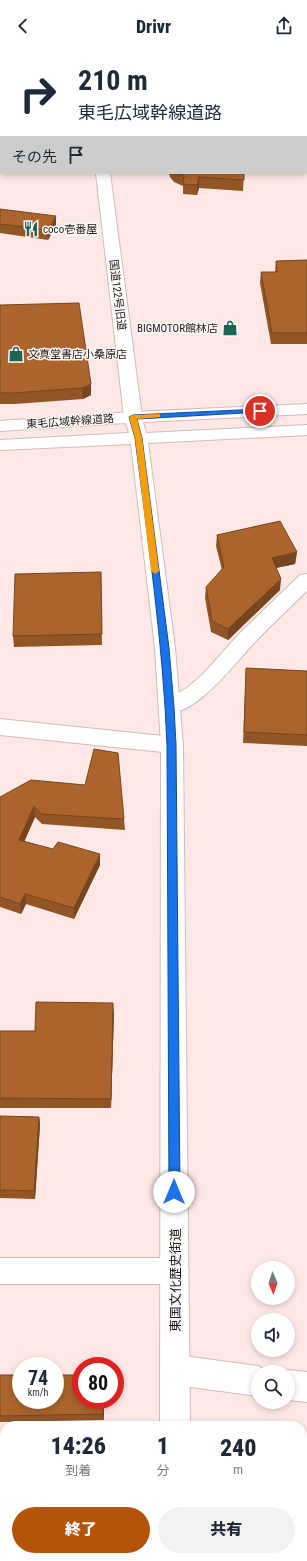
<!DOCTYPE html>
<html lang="ja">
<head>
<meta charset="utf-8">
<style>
	:root { --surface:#fff; --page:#f2f2f3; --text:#1f2937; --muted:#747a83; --accent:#b45309 }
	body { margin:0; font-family:"Roboto Condensed","Noto Sans JP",sans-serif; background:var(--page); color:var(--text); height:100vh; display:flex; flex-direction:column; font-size:15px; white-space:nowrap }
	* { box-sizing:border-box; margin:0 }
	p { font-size:13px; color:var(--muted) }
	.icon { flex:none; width:22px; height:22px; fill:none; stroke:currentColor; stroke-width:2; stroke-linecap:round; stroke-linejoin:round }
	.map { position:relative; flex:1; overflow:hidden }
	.panel { position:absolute; left:0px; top:1369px; width:307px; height:140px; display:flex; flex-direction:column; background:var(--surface); border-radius:16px 16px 0 0; box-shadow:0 2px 6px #0003 }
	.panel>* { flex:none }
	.top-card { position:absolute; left:0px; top:0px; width:307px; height:122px; box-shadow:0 2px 6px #0003; background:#fff; color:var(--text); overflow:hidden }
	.needle { width:26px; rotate:178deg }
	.buttons { position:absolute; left:251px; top:1209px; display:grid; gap:8px }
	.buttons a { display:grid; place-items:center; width:44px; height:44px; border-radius:50%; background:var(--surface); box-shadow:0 2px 6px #0003; font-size:20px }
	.speed { position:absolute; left:12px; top:1305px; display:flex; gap:8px; font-size:20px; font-weight:700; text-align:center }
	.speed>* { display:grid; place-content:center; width:52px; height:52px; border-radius:50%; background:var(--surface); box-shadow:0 2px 6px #0003; line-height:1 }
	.speed small { font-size:10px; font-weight:400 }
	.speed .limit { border:6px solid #d22; background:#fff; color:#111 }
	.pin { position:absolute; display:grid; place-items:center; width:34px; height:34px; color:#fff; margin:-17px; border:2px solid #fff; border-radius:50%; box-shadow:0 1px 4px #0007 }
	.me { position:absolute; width:44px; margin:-22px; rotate:0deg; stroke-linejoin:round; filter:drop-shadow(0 0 3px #0008) }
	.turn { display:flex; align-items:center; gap:14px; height:84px; padding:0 12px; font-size:18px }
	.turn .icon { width:52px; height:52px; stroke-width:2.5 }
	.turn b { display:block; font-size:28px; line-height:34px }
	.then { display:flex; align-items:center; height:38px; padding:0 12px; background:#0003; gap:8px; font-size:15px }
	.eta { display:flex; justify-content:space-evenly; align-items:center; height:68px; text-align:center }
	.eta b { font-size:24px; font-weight:800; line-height:28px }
	.cta { display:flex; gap:8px; margin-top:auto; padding:8px 12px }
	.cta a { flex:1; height:46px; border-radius:24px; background:var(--accent); color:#fff; font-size:16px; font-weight:800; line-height:46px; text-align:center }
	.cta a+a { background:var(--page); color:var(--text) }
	header { display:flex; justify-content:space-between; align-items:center; height:52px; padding:0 12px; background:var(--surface); font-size:18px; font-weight:800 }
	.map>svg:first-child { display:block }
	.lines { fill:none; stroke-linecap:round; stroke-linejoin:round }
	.service-casing { stroke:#d1bcba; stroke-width:2 }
	.minor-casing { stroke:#d1bcba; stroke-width:2 }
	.tertiary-casing { stroke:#d1bcba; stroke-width:2 }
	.trunk-casing { stroke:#d1bcba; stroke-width:2 }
	.service { fill:#fff; fill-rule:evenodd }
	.minor { fill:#fff; fill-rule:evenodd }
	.tertiary { fill:#fff; fill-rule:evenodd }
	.trunk { fill:#fff; fill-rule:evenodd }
	.wall { fill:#925626 }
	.shaded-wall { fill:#77461f }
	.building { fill:#aa642c; stroke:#77461f }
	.route { fill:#1a73e8; stroke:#114b97 }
	.slow { fill:#f59e0b }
	.labels { text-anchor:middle; stroke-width:3; stroke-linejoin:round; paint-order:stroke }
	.far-poi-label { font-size:11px; fill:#211918; stroke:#fef9f9; text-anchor:start }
	.far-street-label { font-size:11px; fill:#211918; stroke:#fef9f9 }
	.street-label { font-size:13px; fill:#211918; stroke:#fef9f9 }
</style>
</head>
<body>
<header><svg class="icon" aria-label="back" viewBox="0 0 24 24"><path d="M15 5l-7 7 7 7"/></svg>Drivr<svg class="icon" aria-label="share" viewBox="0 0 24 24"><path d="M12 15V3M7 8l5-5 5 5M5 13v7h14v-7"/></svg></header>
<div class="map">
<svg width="307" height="1509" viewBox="0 0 307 1509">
	<rect width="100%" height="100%" fill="#fde8e5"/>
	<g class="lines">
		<g class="service-casing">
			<path id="service" d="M 163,0 L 182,0 L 182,1 L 163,1 Z
				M 306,9 L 307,9 L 307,15 L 306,15 Z"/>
		</g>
		<g class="minor-casing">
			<path id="minor" d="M 306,57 L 307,57 L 307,65 L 306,65 Z
				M 0,58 L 1,58 L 1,66 L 0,66 Z
				M 307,522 L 307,539 C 289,556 271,573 254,591 C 236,610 192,669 163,660 L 160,655 L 163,650 L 187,636 L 203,622 L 241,580 L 300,523 Z
				M 0,667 L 172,685 L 180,687 L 183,693 L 180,699 L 172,701 L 0,683 Z
				M 0,1206 L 175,1206 L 185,1209 L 189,1219 L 185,1229 L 175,1232 L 0,1232 Z
				M 176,1303 L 258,1314 L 269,1320 L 258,1320 L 258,1344 L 176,1333 L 166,1328 L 161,1318 L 166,1308 Z
				M 288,1318 L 307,1320 L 307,1350 L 288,1348 L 288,1320 L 284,1320 Z"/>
		</g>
		<g class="tertiary-casing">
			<path id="tertiary" d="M 80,0 L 92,0 L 92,1 L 80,1 Z
				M 96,121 L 110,121 L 142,365 L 139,369 L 133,370 L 127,369 L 124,365 Z"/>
		</g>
		<g class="trunk-casing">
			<path id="trunk" d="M 307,352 L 307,362 L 143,370 L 146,381 L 307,373 L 307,383 L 148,391 L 175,596 L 183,693 L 190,1374 L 160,1374 L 161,693 L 155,596 L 131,392 L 0,398 L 0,388 L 129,381 L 126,371 L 0,379 L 0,369 L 133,360 Z
				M 157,1504 L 189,1504 L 189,1509 L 157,1509 Z"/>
		</g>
		<use href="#service" class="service"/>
		<use href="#minor" class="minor"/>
		<use href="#tertiary" class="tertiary"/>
		<use href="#trunk" class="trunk"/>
	</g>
	<path class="wall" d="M 169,121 L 244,121 L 243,139 L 199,136 L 197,143 L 183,142 L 183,134 L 174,130 L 170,125 Z
		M 0,157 L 56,173 L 48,188 L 0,181 Z
		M 307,208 L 307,292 L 271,292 L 260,231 L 261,220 L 275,220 L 276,209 Z
		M 0,253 L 91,343 L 83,347 L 15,352 L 0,352 Z
		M 217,483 L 297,500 L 295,512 L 276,516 L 280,538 L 228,588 L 211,580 L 205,546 L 206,535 L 222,518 L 216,494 Z
		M 101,520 L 102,593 L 14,595 L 13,584 Z
		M 246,616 L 307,619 L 307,694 L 243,691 Z
		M 0,745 L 124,767 L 125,778 L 42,772 L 35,765 L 24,790 L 100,813 L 74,867 L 26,852 L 21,862 L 0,855 Z
		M 114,961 L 111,1056 L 0,1056 L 0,979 L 35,979 Z
		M 0,1064 L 39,1065 L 40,1073 L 35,1147 L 0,1146 Z
		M 0,1323 L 81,1348 L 104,1348 L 104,1368 L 0,1370 Z"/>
	<path class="shaded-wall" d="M 199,125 L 199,136 L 197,143 L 197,133 Z
		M 56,164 L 56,173 L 48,188 L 48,178 Z
		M 91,332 L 91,343 L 83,347 L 82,336 Z
		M 297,500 L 295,512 L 271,517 L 272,506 Z
		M 281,527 L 280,538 L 228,588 L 228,577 Z
		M 34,754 L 35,765 L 20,799 L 19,788 Z
		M 100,802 L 100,813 L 74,867 L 74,856 Z
		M 25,842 L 26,852 L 21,862 L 20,852 Z
		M 113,951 L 114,961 L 111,1056 L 111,1047 Z
		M 39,1065 L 40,1073 L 35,1147 L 34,1139 Z
		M 104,1348 L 104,1368 L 103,1362 Z
		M 4,1391 L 5,1394 L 5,1414 L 4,1424 L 2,1417 Z
		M 15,1504 L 17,1504 L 16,1509 L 14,1509 Z"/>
	<path class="building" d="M 177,121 L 244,121 L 244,128 L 199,125 L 197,133 L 183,132 L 184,124 Z
		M 0,157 L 56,164 L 48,178 L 0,172 Z
		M 307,208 L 307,281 L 272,281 L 261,220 L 277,220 L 276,209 Z
		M 79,251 L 91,332 L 82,336 L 14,341 L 0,341 L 0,253 Z
		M 280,469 L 297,500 L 272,506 L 281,527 L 228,577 L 212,569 L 206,535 L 224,515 L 217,483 Z
		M 101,520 L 102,582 L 13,584 L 15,522 Z
		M 246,616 L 307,619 L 307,683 L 244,680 Z
		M 94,697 L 118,701 L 124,767 L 41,762 L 34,754 L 19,788 L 53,797 L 58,790 L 100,802 L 74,856 L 25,842 L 20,852 L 0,845 L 0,745 L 31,728 L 85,733 Z
		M 36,950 L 113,951 L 111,1047 L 0,1046 L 0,979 L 35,979 Z
		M 0,1064 L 39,1065 L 34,1139 L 0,1138 Z
		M 0,1323 L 21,1323 L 21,1348 L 55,1348 L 55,1323 L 81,1323 L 81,1348 L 104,1348 L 103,1362 L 0,1364 Z
		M 0,1391 L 4,1391 L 2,1417 L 5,1417 L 5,1504 L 15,1504 L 14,1509 L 0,1509 Z"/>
	<path class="route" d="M 260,357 L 262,357 L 262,360 L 137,367 L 142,386 L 169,596 L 174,655 L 176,693 L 180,1140 L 178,1143 L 174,1145 L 170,1143 L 169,1140 L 167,693 C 163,591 148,489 135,386 L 129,365 L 133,363 Z"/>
	<path class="slow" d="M 158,362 L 160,362 L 160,365 L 137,367 L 142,386 L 159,519 L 155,522 L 151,519 L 135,386 L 129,365 L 133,363 Z"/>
	<defs>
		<g id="restaurant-bare" transform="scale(1.2)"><path d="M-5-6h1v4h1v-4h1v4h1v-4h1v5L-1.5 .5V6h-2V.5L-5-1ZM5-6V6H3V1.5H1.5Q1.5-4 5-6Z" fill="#206352" stroke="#fef9f9" stroke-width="2.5" paint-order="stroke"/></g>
		<g id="shop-bare" transform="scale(1.2)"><path d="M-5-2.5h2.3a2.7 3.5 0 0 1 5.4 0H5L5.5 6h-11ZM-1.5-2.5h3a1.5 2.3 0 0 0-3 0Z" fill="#206352" stroke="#fef9f9" stroke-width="2.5" paint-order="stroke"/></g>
	</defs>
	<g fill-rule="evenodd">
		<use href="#restaurant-bare" x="31" y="177"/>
		<use href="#shop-bare" x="230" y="276"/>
		<use href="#shop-bare" x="16" y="302"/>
	</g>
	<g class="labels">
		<g class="far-poi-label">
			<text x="43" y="181">coco壱番屋</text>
			<text x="218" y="280" text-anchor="end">BIGMOTOR館林店</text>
			<text x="28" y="306">文真堂書店小桑原店</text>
		</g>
		<g class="far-street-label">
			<text transform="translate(118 243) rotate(83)" y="4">国道122号旧道</text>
			<text transform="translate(70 369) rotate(-4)" y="4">東毛広域幹線道路</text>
		</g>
		<g class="street-label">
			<text transform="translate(175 1228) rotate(-90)" y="5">東国文化歴史街道</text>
		</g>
	</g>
</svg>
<div class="buttons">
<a><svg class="needle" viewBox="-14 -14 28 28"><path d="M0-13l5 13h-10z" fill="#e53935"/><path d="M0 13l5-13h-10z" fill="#747a83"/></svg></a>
<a><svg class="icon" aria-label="sound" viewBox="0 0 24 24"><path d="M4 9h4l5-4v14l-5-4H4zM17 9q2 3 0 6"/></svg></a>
<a><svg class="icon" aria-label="search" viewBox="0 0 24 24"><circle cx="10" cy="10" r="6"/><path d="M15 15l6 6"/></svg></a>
</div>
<div class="speed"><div>74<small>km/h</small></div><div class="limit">80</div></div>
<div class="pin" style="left:260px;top:359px;background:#d93025"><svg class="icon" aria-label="arrive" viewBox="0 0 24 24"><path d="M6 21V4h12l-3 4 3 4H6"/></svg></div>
<svg class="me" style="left:174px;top:1140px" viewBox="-20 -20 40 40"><circle r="19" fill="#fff"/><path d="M0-13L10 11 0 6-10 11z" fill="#1a73e8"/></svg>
<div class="top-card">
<div class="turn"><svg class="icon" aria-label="right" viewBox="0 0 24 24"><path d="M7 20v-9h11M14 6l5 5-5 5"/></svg><div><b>210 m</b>東毛広域幹線道路</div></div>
<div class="then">その先<svg class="icon" aria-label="arrive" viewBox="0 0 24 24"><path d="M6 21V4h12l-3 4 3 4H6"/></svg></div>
</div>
<section class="panel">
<div class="eta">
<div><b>14:26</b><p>到着</p></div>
<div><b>1</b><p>分</p></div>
<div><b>240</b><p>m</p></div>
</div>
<div class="cta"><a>終了</a><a>共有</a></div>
</section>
</div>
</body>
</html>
